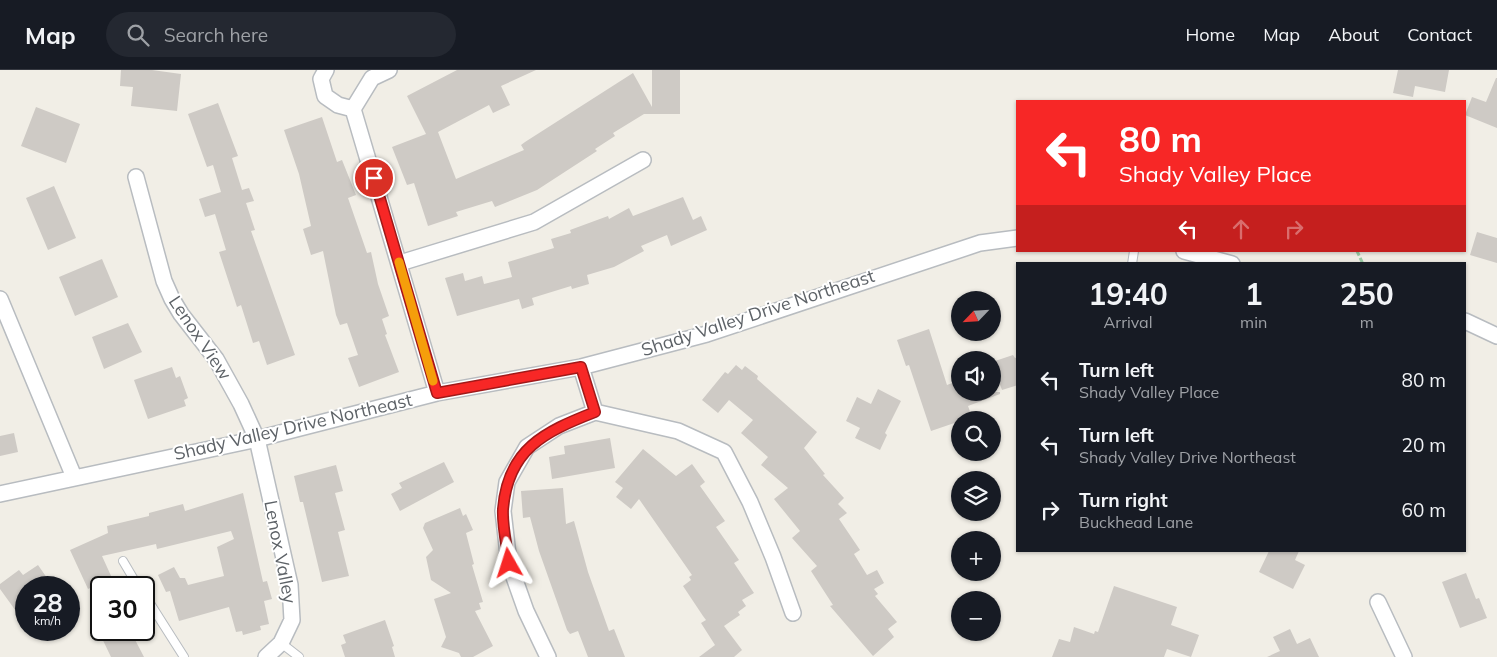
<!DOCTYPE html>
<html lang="en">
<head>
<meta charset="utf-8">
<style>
	:root { --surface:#171b24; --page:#242831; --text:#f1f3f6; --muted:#9ea1a6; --line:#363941 }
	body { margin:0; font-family:Mulish,sans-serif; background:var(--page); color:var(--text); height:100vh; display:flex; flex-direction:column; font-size:19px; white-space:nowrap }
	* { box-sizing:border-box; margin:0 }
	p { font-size:16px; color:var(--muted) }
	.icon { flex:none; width:28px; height:28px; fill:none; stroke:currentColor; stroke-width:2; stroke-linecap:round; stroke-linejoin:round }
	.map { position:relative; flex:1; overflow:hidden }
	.sheet { position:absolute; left:1016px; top:192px; width:450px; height:290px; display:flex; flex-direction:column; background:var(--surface); border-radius:0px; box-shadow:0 1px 4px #0004 }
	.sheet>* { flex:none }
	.top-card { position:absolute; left:1016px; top:30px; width:450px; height:152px; border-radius:0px; box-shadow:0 1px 4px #0004; background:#f72726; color:#fff; overflow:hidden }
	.needle { width:32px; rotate:245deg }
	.fabs { position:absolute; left:951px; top:221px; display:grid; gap:10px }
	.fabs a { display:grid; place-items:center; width:50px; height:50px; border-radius:50%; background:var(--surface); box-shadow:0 1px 4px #0004; font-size:25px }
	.speed { position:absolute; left:15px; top:506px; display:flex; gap:10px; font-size:25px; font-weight:700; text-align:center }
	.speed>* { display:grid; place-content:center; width:65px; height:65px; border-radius:50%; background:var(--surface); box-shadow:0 1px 4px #0004; line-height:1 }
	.speed small { font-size:12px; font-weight:400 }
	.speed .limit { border:2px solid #111; border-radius:8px; background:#fff; color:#111 }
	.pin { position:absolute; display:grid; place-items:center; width:42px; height:42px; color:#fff; margin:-21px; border:2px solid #fff; border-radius:50%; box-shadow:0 1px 5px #0007 }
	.me { position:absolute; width:55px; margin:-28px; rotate:354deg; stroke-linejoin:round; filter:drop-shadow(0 0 4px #0008) }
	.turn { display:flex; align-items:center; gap:18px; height:105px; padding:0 20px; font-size:22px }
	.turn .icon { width:65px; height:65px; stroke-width:2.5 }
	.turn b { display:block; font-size:35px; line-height:42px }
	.lanes { display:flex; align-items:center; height:48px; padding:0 20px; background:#0003; justify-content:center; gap:25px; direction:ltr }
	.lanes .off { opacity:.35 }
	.eta { display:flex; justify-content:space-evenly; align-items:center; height:85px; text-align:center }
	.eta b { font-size:30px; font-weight:700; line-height:35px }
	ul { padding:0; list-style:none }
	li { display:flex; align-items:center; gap:15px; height:65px; padding:0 20px }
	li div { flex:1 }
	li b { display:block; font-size:19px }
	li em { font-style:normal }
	header { display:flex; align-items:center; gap:30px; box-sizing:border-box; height:70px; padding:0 25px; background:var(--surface); border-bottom:1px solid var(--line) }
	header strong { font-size:24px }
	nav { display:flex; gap:28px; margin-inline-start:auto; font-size:18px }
	.search { width:350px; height:45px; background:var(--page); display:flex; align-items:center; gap:12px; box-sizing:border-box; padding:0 18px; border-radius:28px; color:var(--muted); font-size:19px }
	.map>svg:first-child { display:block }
	.building { fill:#cecac5 }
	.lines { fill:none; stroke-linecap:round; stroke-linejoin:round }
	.lane-casing { stroke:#b8bcc0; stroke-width:10 }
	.street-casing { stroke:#b8bcc0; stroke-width:18 }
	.path { stroke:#99cca4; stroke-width:3; stroke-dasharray:5 2.5; stroke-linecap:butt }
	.lane { stroke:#fff; stroke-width:8 }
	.street { stroke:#fff; stroke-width:15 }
	.route-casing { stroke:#a11919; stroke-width:12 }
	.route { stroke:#f72726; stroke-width:9 }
	.slow { stroke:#f59e0b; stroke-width:9 }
	.labels { text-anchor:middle; stroke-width:4; stroke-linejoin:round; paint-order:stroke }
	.street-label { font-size:18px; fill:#5d6267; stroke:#fff }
</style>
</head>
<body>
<header>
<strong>Map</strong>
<div class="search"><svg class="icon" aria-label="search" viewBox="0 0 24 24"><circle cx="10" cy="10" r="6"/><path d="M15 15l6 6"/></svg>Search here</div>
<nav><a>Home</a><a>Map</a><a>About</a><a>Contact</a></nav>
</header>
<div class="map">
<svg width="1497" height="587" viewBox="0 0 1497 587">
	<rect width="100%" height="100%" fill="#f1eee6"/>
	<path class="building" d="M 121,0 L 152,0 L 181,4 L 177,41 L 131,36 L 133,17 L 120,16 Z
		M 457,0 L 536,0 L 501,16 L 510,35 L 493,43 L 489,35 L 438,62 L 456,109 L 524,80 L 521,75 L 525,72 L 633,3 L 652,37 L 652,0 L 680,0 L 680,44 L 644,44 L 613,63 L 615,66 L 595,79 L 597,81 L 537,120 L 495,137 L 492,131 L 456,142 L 458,146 L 428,156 L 414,113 L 407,115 L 392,77 L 426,64 L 407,26 Z
		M 1398,0 L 1449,0 L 1445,22 L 1415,16 L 1413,27 L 1393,23 Z
		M 1496,8 L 1497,8 L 1497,58 L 1465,45 L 1472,27 L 1486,32 Z
		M 218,33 L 238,86 L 232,88 L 242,120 L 249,118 L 254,131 L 246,133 L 255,160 L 251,161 L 295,285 L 267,295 L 259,271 L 253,273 L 241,235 L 237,237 L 219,182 L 226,180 L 215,144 L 205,147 L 199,129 L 221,122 L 213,95 L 207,97 L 188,44 Z
		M 36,37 L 80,54 L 66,93 L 21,76 Z
		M 322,47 L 337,92 L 342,90 L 356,125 L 348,128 L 367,183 L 371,182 L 378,214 L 389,246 L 382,249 L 387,264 L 385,265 L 399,302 L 359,317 L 348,288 L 358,285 L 347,253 L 340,255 L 336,245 L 323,181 L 311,185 L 303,159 L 311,156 L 299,104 L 284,60 Z
		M 54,116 L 76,168 L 48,180 L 26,128 Z
		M 683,127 L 693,150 L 701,146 L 707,160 L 671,176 L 667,165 L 641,176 L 644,181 L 614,197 L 587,205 L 589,214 L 572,219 L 571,216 L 532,228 L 534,235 L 522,239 L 519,229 L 457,246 L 445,208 L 463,203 L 465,211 L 482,206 L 484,214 L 512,207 L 508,192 L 554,178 L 551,169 L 571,163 L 570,160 L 608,146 L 609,149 L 629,138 L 633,146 Z
		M 1477,162 L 1497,168 L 1497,193 L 1470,185 Z
		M 102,189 L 118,227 L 75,246 L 59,207 Z
		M 128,253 L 142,282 L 104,299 L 92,267 Z
		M 929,259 L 947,315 L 960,310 L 960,322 L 1000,322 L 1000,324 L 968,336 L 972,347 L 931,361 L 909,295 L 906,296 L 897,270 Z
		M 1013,285 L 1015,288 L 1018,287 L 1018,315 L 1002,320 L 992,292 Z
		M 736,295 L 742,300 L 745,296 L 758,306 L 757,309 L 817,362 L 804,378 L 825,404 L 823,405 L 844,428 L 838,434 L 847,443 L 839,449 L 860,480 L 854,484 L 867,505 L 877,500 L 884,513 L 874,519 L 878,524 L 875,526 L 897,552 L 888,559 L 894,567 L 873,586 L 830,536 L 833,535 L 811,501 L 817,496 L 792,468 L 800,461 L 774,429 L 788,418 L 761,395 L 768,387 L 741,363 L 753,350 L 729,330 L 718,343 L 702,330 L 725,302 L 728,304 Z
		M 172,297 L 176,308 L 180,306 L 188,328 L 184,330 L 186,336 L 148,349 L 134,310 Z
		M 878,319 L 901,331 L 885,363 L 887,365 L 880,380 L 855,368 L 860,358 L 846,351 L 857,327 L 871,334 Z
		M 14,363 L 18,382 L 0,386 L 0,366 Z
		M 610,368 L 615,398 L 552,409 L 549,387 L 565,384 L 564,376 Z
		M 643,379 L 676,406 L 692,394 L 705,412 L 700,416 L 725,451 L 716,457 L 739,490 L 734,493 L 754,523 L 742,530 L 746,536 L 738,542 L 740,545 L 724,556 L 742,580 L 734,587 L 699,587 L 715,575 L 701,553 L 706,550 L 703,546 L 683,516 L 691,510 L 689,507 L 692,505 L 639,429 L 631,439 L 616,427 L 623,418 L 615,412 Z
		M 444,392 L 454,412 L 400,441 L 391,424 L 402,418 L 399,413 Z
		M 336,395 L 343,421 L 335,423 L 345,460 L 338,462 L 349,506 L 322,512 L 303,432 L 300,432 L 294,406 Z
		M 563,418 L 566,454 L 574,451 L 588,502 L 609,561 L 614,559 L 625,587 L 588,587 L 578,561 L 570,564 L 567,560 L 539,481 L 530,447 L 523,448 L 521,421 Z
		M 243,423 L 263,512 L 267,511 L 272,529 L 264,531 L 269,554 L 260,556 L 261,560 L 243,565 L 242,561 L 236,562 L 229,537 L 179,551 L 170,521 L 166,522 L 158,505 L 174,497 L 180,508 L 185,508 L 188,515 L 224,506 L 217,477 L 234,469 L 231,461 L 157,479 L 156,474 L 102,486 L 112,508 L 88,519 L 70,480 L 108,463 L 107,456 L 149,446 L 149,443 L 183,434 L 185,441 Z
		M 460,438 L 463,446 L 466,444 L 473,460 L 466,463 L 474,494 L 472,495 L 483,532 L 479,533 L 481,539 L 475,541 L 493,576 L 473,587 L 461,587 L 459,583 L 441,577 L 446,567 L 434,529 L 451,523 L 431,510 L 426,487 L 433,480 L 423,458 L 425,453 Z
		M 1269,481 L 1299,481 L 1295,490 L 1305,495 L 1293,519 L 1259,502 Z
		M 38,495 L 54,518 L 26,518 L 26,555 L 0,519 L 0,514 L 19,500 L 23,505 Z
		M 1466,503 L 1476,529 L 1479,528 L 1487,548 L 1460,558 L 1442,512 Z
		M 1114,516 L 1177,537 L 1171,555 L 1199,565 L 1191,587 L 1167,579 L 1164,587 L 1052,587 L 1059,569 L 1070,572 L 1074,557 L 1094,564 L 1095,561 L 1098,562 Z
		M 385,550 L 394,576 L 392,577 L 395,587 L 345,587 L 341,575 L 346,573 L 343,565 Z
		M 1290,559 L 1297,574 L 1310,568 L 1319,587 L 1267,587 L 1280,581 L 1273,567 Z
		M 98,560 L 130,560 L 144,587 L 111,587 Z"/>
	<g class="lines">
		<g class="lane-casing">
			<path id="lane" d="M 1132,194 L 1134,181
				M 123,491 L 139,518
				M 144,524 L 184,587
				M 281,573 L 299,587"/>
		</g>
		<g class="street-casing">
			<path id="street" d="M 326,0 L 321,9 L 325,26 L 338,35 L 353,39
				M 389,0 L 372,8 L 353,39 L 437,323
				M 136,107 L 164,211 L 172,229 L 181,244 L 216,289 L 241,334 L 257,369 L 290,515 L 292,550 L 281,573 L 266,587
				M 1184,181 L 1232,194
				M 400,193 L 534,152 L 643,90
				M 0,229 L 74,407
				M 1465,251 L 1497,266
				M 581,297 L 595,342
				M 0,424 L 257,369 L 437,323 L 581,297 L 707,264 L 980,173 L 1018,168
				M 1378,532 L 1404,587
				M 548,587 L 526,541 L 509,493 L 503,441 L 507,412 L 527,377 L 559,356 L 595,342 L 678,361 L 724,382 L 750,432 L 773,487 L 793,543"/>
		</g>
		<path class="path" d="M 1357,181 L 1363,194"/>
		<use href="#lane" class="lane"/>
		<use href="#street" class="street"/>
	</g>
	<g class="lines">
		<g class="route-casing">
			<path id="route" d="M 374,108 L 437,323 L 581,297 L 595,342 C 544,362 508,379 503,439 C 502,456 507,476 509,493"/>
		</g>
		<use href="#route" class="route"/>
		<path class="slow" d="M 399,192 L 433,311"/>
	</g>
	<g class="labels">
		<g class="street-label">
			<text transform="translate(758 243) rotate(-18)" y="6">Shady Valley Drive Northeast</text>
			<text transform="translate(200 268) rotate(56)" y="6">Lenox View</text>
			<text transform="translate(293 357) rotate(-13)" y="6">Shady Valley Drive Northeast</text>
			<text transform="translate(280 482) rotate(79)" y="6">Lenox Valley</text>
		</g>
	</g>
</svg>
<div class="fabs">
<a><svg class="needle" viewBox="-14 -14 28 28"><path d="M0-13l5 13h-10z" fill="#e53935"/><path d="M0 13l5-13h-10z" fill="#9ea1a6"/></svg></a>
<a><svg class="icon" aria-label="sound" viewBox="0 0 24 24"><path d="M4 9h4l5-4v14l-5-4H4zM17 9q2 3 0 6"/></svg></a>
<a><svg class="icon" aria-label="search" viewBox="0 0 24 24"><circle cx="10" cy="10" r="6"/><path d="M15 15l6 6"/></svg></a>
<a><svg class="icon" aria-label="layers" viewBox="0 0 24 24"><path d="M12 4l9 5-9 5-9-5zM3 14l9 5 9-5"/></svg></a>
<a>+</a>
<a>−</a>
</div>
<div class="speed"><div>28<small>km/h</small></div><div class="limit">30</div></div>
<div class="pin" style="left:374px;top:108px;background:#d93025"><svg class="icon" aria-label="arrive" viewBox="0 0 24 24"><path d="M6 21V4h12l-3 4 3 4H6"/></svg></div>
<svg class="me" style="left:509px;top:493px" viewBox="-20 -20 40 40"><path d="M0-17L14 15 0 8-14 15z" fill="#f72726" stroke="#fff" stroke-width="4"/></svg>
<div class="top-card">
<div class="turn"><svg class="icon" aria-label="left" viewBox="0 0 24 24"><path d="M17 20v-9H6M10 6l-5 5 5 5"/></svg><div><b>80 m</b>Shady Valley Place</div></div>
<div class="lanes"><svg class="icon" aria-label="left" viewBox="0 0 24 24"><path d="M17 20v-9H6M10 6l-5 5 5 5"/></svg><svg class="icon off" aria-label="ahead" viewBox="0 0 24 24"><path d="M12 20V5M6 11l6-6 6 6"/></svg><svg class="icon off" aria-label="right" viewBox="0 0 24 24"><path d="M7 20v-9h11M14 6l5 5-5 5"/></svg></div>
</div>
<section class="sheet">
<div class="eta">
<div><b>19:40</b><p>Arrival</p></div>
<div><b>1</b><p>min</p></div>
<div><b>250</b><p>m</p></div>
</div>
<ul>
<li><svg class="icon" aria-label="left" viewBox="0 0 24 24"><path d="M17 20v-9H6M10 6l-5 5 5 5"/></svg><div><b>Turn left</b><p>Shady Valley Place</p></div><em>80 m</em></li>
<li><svg class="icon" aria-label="left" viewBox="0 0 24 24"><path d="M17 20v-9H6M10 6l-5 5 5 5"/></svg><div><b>Turn left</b><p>Shady Valley Drive Northeast</p></div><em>20 m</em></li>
<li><svg class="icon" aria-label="right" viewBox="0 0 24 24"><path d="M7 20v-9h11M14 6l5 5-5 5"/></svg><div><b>Turn right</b><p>Buckhead Lane</p></div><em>60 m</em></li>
</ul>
</section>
</div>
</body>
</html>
